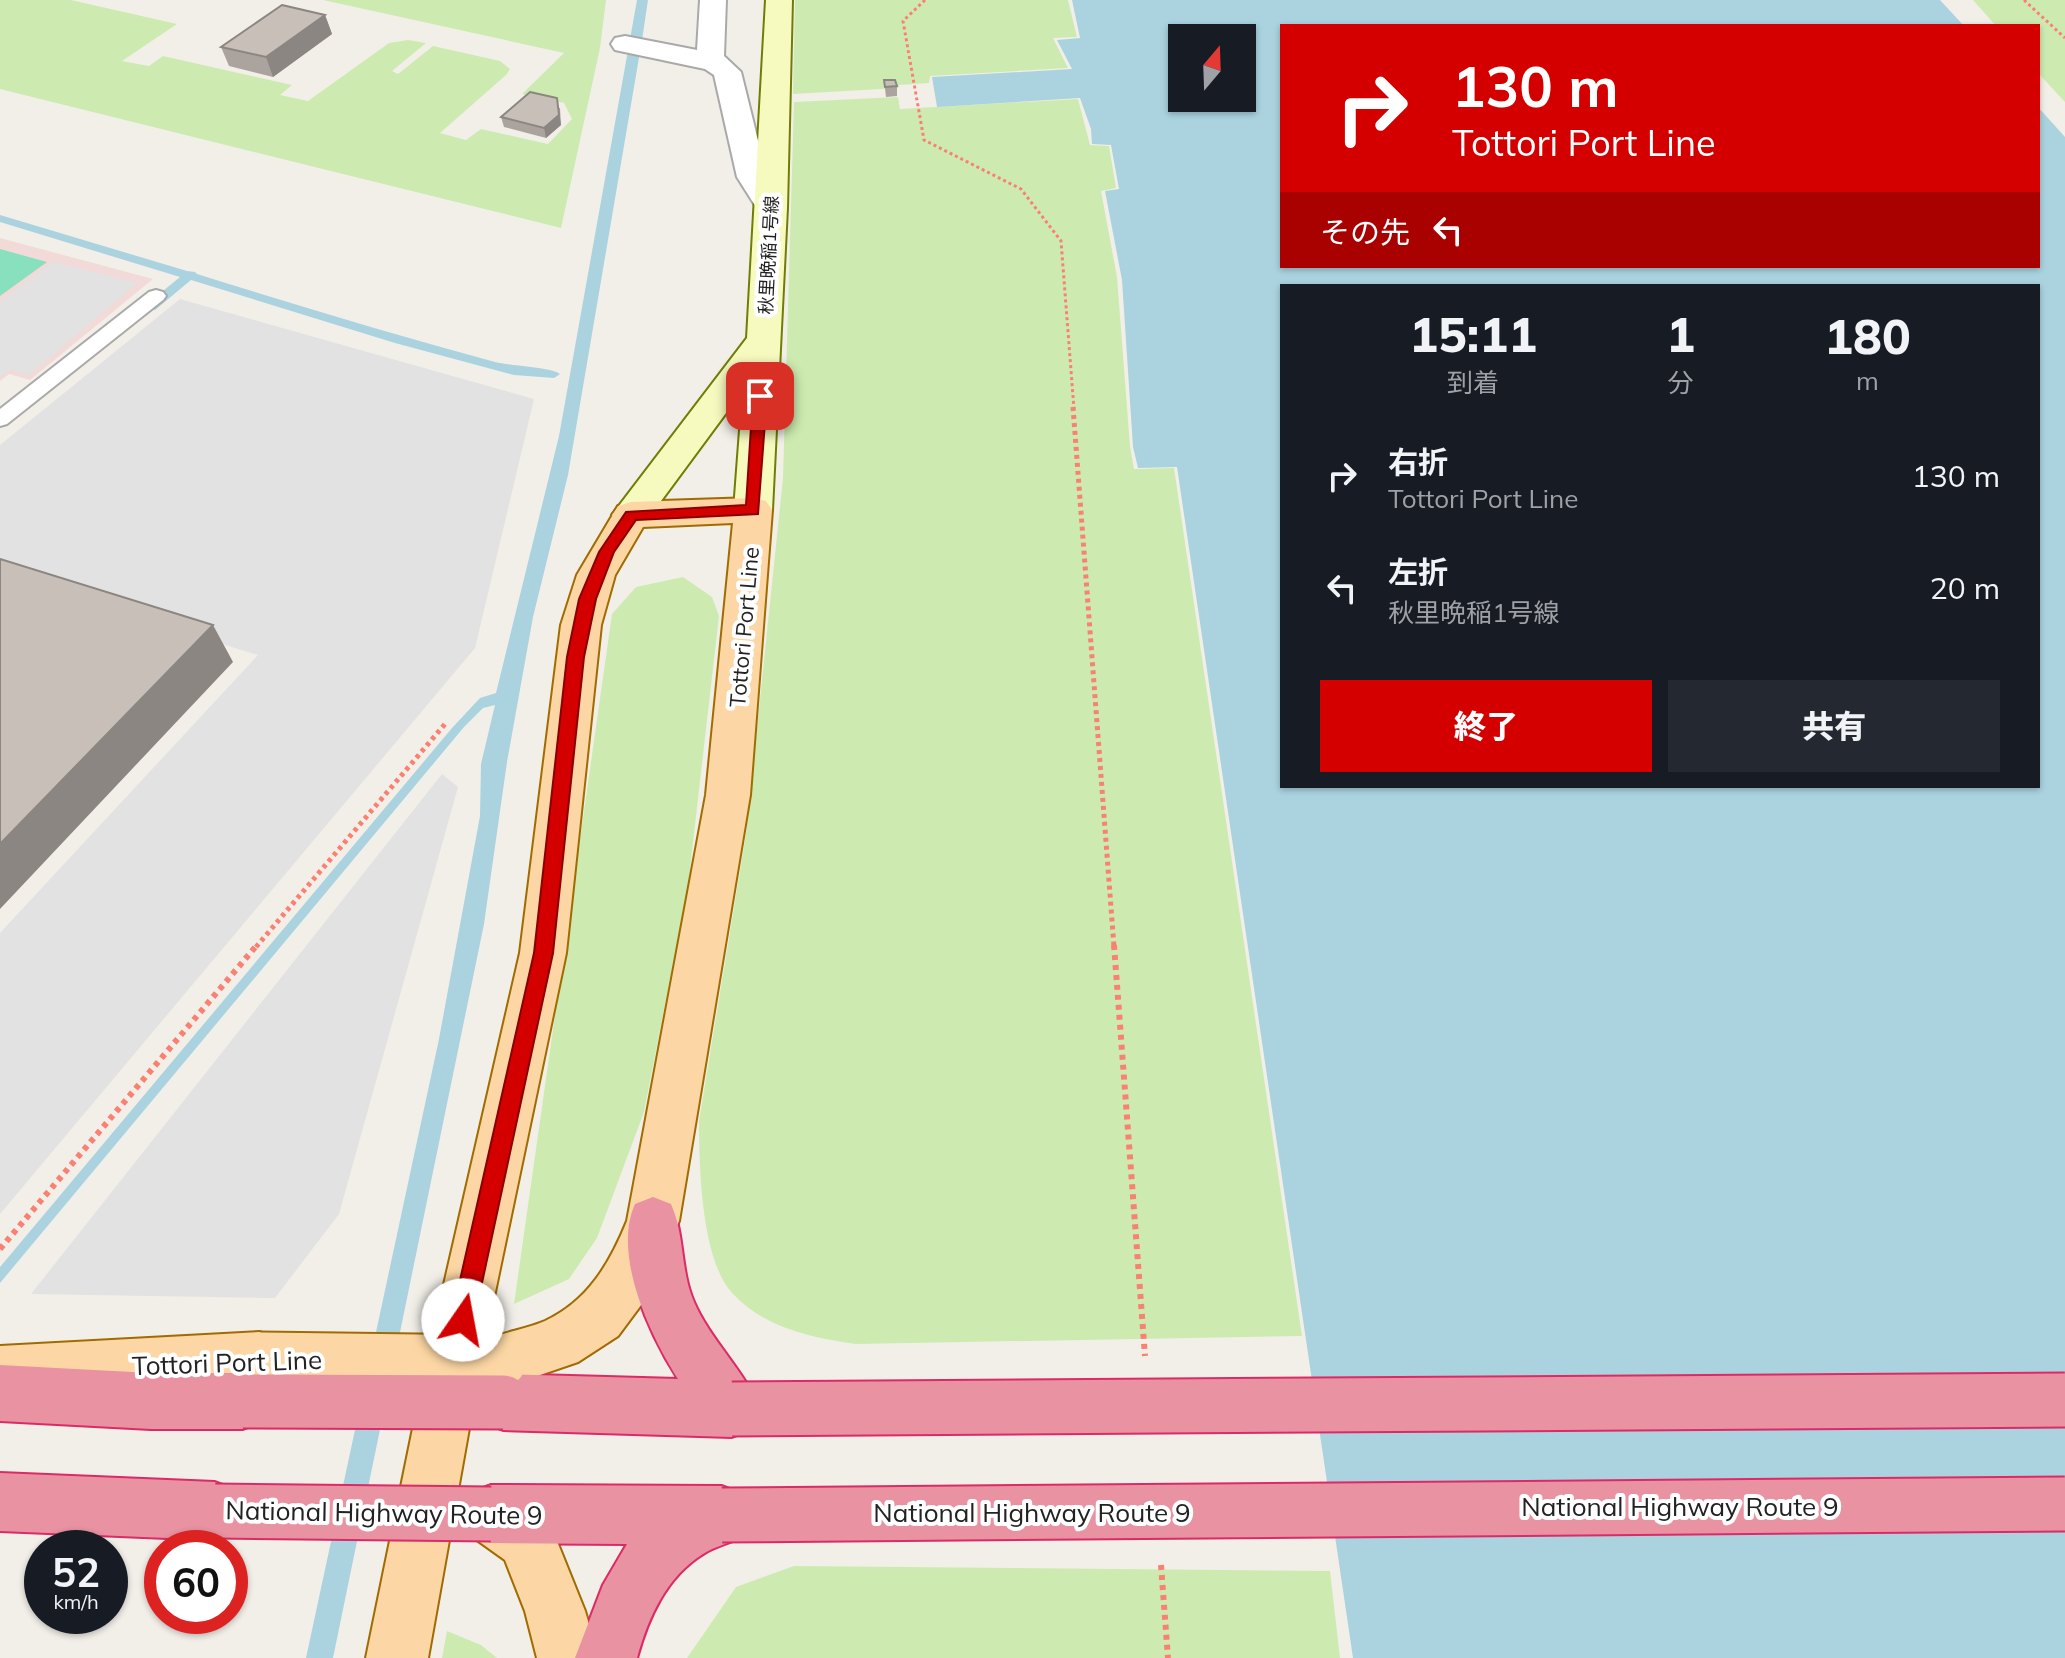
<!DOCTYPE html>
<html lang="ja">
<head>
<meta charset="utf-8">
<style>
	:root { --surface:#171b24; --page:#242831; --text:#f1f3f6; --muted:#9ea1a6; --accent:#d40000 }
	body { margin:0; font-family:Mulish,"Noto Sans JP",sans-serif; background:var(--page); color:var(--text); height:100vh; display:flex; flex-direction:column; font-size:30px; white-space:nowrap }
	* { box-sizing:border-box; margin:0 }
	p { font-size:26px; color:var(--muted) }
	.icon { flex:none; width:44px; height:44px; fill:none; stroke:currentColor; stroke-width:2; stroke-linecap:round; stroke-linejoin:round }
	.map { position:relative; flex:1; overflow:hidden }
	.panel { position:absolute; left:1280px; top:284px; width:760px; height:504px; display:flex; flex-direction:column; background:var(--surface); border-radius:0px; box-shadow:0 2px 6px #0004 }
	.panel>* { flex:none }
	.banner { position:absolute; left:1280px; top:24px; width:760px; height:244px; border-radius:0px; box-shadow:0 2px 6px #0004; background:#d40000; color:#fff; overflow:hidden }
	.needle { width:52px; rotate:19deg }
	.tools { position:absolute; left:1168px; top:24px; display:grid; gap:16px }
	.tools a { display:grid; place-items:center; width:88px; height:88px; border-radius:0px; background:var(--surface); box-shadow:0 2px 6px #0004; font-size:40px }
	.speed { position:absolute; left:24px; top:1530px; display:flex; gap:16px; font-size:40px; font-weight:700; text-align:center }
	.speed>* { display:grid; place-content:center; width:104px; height:104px; border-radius:50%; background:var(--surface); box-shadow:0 2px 6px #0004; line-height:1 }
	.speed small { font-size:20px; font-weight:400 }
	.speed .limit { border:12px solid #d22; background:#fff; color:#111 }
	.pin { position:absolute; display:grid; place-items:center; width:68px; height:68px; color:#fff; margin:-34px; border-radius:16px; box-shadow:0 4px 12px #0006 }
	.me { position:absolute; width:88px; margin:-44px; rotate:12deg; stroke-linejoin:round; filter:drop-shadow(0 0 6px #0008) }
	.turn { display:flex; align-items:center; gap:28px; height:168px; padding:0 40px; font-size:36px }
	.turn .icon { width:104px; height:104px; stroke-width:2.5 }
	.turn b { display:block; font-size:56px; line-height:68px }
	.then { display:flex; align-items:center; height:76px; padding:0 40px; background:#0003; gap:16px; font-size:30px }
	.eta { display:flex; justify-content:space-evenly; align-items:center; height:136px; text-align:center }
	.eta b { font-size:48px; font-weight:800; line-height:56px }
	.cta { display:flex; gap:16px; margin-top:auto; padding:16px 40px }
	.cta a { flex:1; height:92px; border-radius:0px; background:var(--accent); color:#fff; font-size:32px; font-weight:800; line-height:92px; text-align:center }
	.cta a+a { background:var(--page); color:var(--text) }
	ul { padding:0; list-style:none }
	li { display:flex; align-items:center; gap:24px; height:112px; padding:0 40px }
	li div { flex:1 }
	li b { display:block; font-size:30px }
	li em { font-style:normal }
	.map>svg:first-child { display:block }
	.commercial { fill:#f2dad9 }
	.grass { fill:#cdebb0 }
	.pitch { fill:#88e0be }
	.parking { fill:#e2e2e2 }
	.water { fill:#aad3df; fill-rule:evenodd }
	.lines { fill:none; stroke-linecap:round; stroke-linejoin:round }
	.stream { fill:#aad3df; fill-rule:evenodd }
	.lane-casing { stroke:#a9a9a9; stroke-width:4 }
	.street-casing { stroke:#a9a9a9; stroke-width:4 }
	.secondary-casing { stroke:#707d05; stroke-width:4 }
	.primary-casing { stroke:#a06b00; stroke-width:4 }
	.highway-casing { stroke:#dc2a67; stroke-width:4 }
	.path-far2 { stroke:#fa8072; stroke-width:3; stroke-dasharray:3 3; stroke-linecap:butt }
	.path-far1 { stroke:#fa8072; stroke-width:5; stroke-dasharray:4 4; stroke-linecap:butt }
	.path { stroke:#fa8072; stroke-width:6; stroke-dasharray:5 5; stroke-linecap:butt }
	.lane { fill:#fff; fill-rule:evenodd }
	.street { fill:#fff; fill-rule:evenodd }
	.secondary { fill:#f7fabf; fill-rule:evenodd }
	.primary { fill:#fcd6a4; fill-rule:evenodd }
	.highway { fill:#e892a2; fill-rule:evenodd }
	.primary-bridge-casing { stroke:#a06b00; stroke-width:57; stroke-linecap:butt }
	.highway-bridge-casing { stroke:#dc2a67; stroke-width:57; stroke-linecap:butt }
	.primary-bridge { stroke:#fcd6a4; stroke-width:53 }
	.highway-bridge { stroke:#e892a2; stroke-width:53 }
	.wall { fill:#aba49e }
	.shaded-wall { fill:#8b8681 }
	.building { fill:#c7bfb8; stroke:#8b8681; stroke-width:2 }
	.route { fill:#d40000; stroke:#8a0000; stroke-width:2 }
	.labels { text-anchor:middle; stroke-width:8; stroke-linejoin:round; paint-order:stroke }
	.far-street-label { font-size:18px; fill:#222; stroke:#fff }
	.street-label { font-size:22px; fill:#222; stroke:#fff }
	.near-street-label { font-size:26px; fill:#222; stroke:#fff }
</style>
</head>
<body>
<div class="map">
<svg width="2065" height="1658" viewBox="0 0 2065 1658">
	<rect width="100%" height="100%" fill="#f2efe9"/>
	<path class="commercial" d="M 0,238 L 153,279 L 30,380 L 9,374 L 0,381 Z"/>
	<path class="grass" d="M 0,0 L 71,0 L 177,24 L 122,61 L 149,66 L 163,56 L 292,85 L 280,95 L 308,101 L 389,43 L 408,40 L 426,43 L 392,71 L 398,74 L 433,46 L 500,61 L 510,69 L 506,75 L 440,133 L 466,140 L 481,129 L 548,144 L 572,119 L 564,103 L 522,94 L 564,53 L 323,0 L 606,0 L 600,48 L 561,228 L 0,89 Z
		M 795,0 L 1068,0 L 1077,37 L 1053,38 L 1068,68 L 930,76 L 929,83 L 899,85 L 898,88 L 793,94 Z
		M 1973,0 L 2065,0 L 2065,102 L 2038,73 L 2038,26 L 1996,26 Z
		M 898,97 L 900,109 L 1078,99 L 1090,145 L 1109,146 L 1116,188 L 1101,191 L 1117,277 L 1130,446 L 1134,469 L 1174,468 L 1302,1336 L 856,1344 C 811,1338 765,1328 733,1294 C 701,1261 699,1165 699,1121 L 746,834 L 783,478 L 794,102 Z
		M 683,577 L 712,597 L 719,616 L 688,886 L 644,1112 L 597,1238 L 569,1279 L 514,1304 L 612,614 L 636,587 Z
		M 794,1566 L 1330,1571 L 1340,1658 L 687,1658 L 736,1587 Z
		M 447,1631 L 481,1645 L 497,1658 L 442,1658 Z"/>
	<path class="pitch" d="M 0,249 L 47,262 L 0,296 Z"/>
	<path class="parking" d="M 53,262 L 137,283 L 29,375 L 10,370 L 0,377 L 0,302 Z
		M 180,299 L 534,399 L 475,648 L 0,1214 L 0,933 L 258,655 L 3,576 L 0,578 L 0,445 Z
		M 442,774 L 458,787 L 339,1214 L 275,1298 L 31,1294 Z"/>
	<path class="water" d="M 637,0 L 648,0 L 642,40 L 568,475 L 533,617 L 507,762 L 484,924 L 333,1658 L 306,1658 L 439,1039 L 480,816 L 481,764 L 495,705 L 483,708 L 464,727 L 0,1283 L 0,1267 L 452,728 L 480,698 L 496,693 L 559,436 Z
		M 1072,0 L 1940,0 L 1964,26 L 1282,26 L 1282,266 L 2038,266 L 2038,107 L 2065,137 L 2065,1658 L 1353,1658 L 1177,467 L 1138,468 L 1133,447 L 1122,280 L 1105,191 L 1119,189 L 1111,145 L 1092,144 L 1091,129 L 1080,98 L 937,107 L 932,77 L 1072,69 L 1057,40 L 1080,38 ZM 1182,38 L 1242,38 L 1242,98 L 1182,98 ZM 1282,286 L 2038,286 L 2038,786 L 1282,786 Z"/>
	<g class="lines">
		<path class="stream" d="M 0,215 L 187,271 L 195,272 L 197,274 C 296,305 395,335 495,362 C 511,366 551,367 560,374 L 554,378 L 514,375 L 395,343 L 191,280 L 155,310 L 147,310 L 147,304 L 180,277 L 0,222 Z"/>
		<g class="lane-casing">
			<path id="lane" d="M 156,290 L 163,292 L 166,296 L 163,300 L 7,424 L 0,426 L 0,409 L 149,292 Z"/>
		</g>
		<g class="street-casing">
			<path id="street" d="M 700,0 L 726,0 L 724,56 L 741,72 L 767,177 L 787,208 L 783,215 L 772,217 L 761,215 L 737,177 L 714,75 L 705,69 L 615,50 L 611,44 L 615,38 L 625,36 L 697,50 Z"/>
		</g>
		<g class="secondary-casing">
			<path id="secondary" d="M 766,0 L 792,0 L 787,208 L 772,510 L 766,519 L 753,522 L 740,519 L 734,510 L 743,390 L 644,524 L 631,528 L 618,524 L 612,515 L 747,338 Z"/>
		</g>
		<g class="primary-casing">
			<path id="primary" d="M 753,498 L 766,501 L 772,510 L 750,795 L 679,1221 L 647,1297 L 618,1336 L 578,1362 L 499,1389 L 478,1378 L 428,1658 L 366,1658 L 429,1350 L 520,953 L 561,625 L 577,575 L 618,506 L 631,502 ZM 733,523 L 706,795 L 627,1221 C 610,1263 588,1301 545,1321 C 526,1329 505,1332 485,1340 L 566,953 L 601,625 L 615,575 L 643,527 Z
				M 260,1332 L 279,1340 L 288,1359 L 279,1378 L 260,1386 L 0,1402 L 0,1346 Z
				M 491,1485 L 512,1493 L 548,1519 L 585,1611 L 599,1658 L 537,1658 L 525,1611 L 505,1560 L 470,1535 L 462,1514 L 470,1493 Z"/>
		</g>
		<g class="highway-casing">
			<path id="highway" d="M 653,1197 L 671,1204 C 685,1235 680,1270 694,1302 C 711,1341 744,1370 760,1409 L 752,1429 L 732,1437 L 503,1430 L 483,1422 L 475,1402 L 483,1382 L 503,1374 L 678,1379 C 650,1335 612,1255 635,1204 Z
				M 0,1365 L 151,1373 L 243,1373 L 263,1381 L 271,1401 L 263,1421 L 243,1429 L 151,1429 L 0,1421 Z
				M 0,1473 L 215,1482 L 236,1490 L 244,1511 L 236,1532 L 215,1540 L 0,1531 Z
				M 491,1485 L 722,1486 L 743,1494 L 751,1515 L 743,1536 C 731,1543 715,1546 703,1554 C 666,1577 648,1618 637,1658 L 575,1658 L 603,1585 L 627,1544 L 491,1543 L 470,1535 L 462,1514 L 470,1493 Z"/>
		</g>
		<path class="path-far2" d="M 925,0 L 903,21 L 924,140 L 1021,189 L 1061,241 L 1074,409
			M 2024,0 L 2065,38"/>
		<path class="path-far1" d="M 1073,407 L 1114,947
			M 256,947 L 445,724"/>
		<path class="path" d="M 1114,945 L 1145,1356
			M 0,1249 L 257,945
			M 1161,1565 L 1168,1658"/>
		<use href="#lane" class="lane"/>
		<use href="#street" class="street"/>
		<use href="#secondary" class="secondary"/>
		<use href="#primary" class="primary"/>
		<use href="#highway" class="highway"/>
		<g class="primary-bridge-casing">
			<path id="primary-bridge" d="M 260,1359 L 499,1362"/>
		</g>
		<g class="highway-bridge-casing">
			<path id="highway-bridge" d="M 243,1401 L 503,1402
				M 732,1409 L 2065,1400
				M 215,1511 L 491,1514
				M 722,1515 L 2065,1504"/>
		</g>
		<use href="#primary-bridge" class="primary-bridge"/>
		<use href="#highway-bridge" class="highway-bridge"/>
	</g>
	<path class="wall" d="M 325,15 L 332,34 L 273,77 L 229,66 L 221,47 Z
		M 884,80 L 897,86 L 897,96 L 886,97 Z
		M 560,108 L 561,125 L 546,138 L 504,127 L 501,117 Z"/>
	<path class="shaded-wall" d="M 325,15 L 332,34 L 273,77 L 266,57 Z
		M 557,98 L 561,125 L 546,138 L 544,128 Z
		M 213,625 L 233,662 L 0,909 L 0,844 Z"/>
	<path class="building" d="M 282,5 L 325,15 L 266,57 L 221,47 Z
		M 884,80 L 895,80 L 897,86 L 885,87 Z
		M 530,92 L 557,98 L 559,115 L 544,128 L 501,117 Z
		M 0,559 L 213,625 L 0,844 Z"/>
	<path class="route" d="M 760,391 L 767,396 L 758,514 L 636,520 L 614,552 L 596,599 L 584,657 L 553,953 L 474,1320 L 471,1327 L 463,1331 L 455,1327 L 451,1320 L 534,953 L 567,657 L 579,599 L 599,552 L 626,512 L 746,505 L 753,396 Z"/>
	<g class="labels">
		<g class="far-street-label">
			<text transform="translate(769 255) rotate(-87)" y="6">秋里晩稲1号線</text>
		</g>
		<g class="street-label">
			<text transform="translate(744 627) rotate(-85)" y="8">Tottori Port Line</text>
		</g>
		<g class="near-street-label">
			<text transform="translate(227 1363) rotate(-2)" y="9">Tottori Port Line</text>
			<text x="1680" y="1516">National Highway Route 9</text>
			<text transform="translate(384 1513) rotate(1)" y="9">National Highway Route 9</text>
			<text x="1032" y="1522">National Highway Route 9</text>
		</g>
	</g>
</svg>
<div class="tools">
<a><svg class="needle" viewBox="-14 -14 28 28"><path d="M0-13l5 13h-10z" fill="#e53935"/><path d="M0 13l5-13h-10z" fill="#9ea1a6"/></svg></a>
</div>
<div class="speed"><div>52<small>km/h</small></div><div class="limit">60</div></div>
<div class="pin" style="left:760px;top:396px;background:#d93025"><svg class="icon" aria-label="arrive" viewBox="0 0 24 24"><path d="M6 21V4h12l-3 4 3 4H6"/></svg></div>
<svg class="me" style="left:463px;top:1320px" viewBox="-20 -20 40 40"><circle r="19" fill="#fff"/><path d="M0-13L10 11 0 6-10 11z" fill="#d40000"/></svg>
<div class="banner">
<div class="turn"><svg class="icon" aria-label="right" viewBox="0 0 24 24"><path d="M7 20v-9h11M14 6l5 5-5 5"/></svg><div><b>130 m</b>Tottori Port Line</div></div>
<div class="then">その先<svg class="icon" aria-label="left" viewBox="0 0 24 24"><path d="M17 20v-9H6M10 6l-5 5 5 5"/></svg></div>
</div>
<section class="panel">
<div class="eta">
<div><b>15:11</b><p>到着</p></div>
<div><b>1</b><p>分</p></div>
<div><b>180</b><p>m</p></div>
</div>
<ul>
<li><svg class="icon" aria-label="right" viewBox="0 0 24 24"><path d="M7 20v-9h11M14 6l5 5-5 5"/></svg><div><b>右折</b><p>Tottori Port Line</p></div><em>130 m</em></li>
<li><svg class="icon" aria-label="left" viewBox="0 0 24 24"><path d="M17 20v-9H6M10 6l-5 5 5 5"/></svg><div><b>左折</b><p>秋里晩稲1号線</p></div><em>20 m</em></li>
</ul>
<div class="cta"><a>終了</a><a>共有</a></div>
</section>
</div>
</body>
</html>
